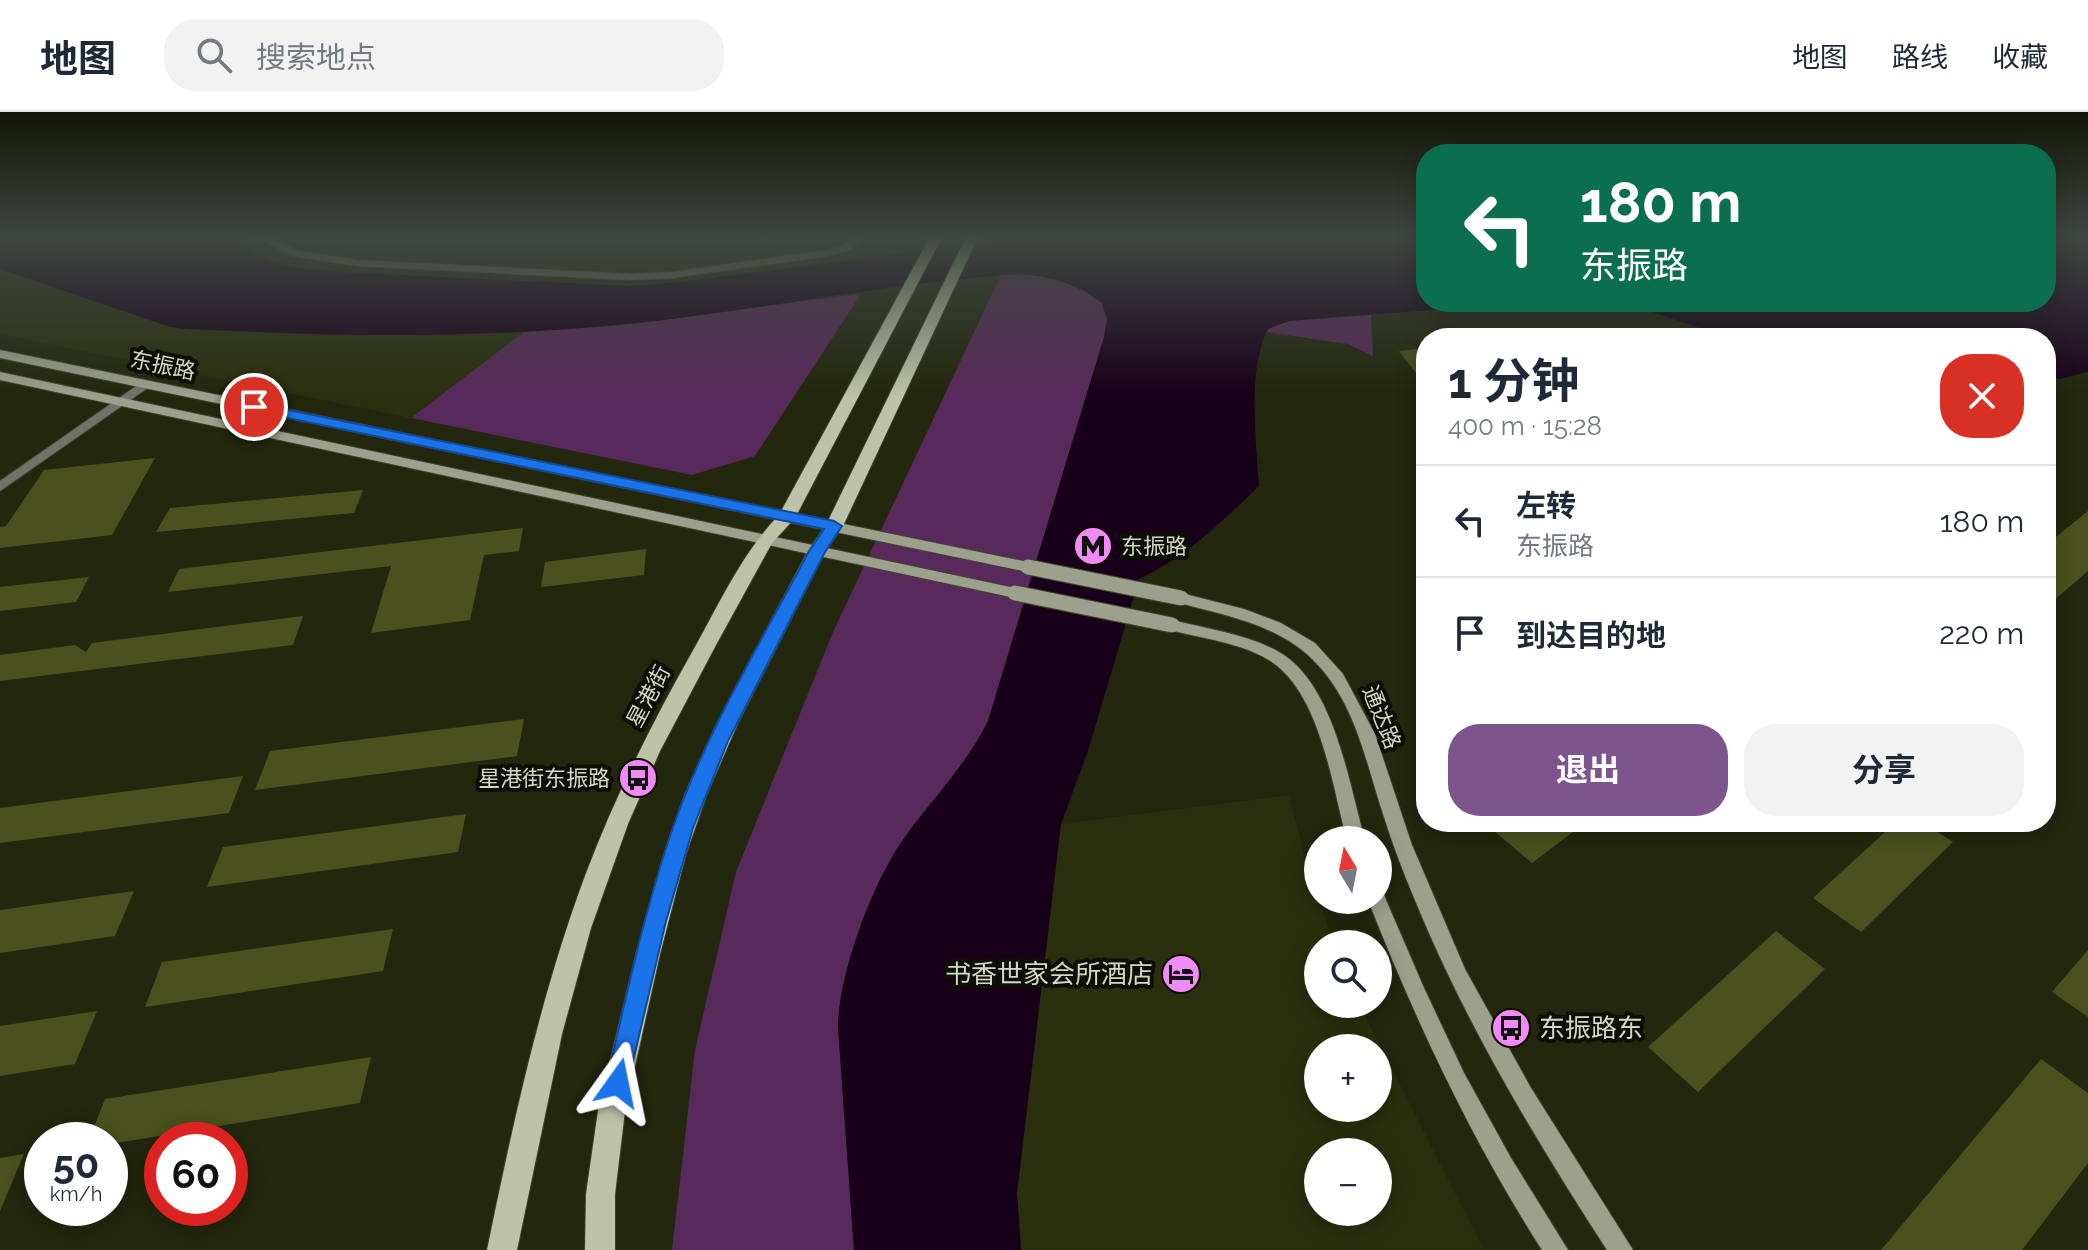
<!DOCTYPE html>
<html lang="zh">
<head>
<meta charset="utf-8">
<style>
	:root { --surface:#fff; --page:#f2f2f3; --text:#1f2937; --muted:#747a83; --line:#e0e1e3; --accent:#7d558c }
	body { margin:0; font-family:Raleway,"Noto Sans SC",sans-serif; background:var(--page); color:var(--text); height:100vh; display:flex; flex-direction:column; font-size:30px; white-space:nowrap }
	* { box-sizing:border-box; margin:0 }
	p { font-size:26px; color:var(--muted) }
	.icon { flex:none; width:44px; height:44px; fill:none; stroke:currentColor; stroke-width:2; stroke-linecap:round; stroke-linejoin:round }
	.map { position:relative; flex:1; overflow:hidden }
	.panel { position:absolute; left:1416px; top:216px; width:640px; height:504px; display:flex; flex-direction:column; background:var(--surface); border-radius:32px; box-shadow:0 4px 20px #0003 }
	.panel>* { flex:none }
	.banner { position:absolute; left:1416px; top:32px; width:640px; height:168px; border-radius:32px; box-shadow:0 4px 20px #0003; background:#0b6e4f; color:#fff; overflow:hidden }
	.needle { width:52px; rotate:350deg }
	.controls { position:absolute; left:1304px; top:714px; display:grid; gap:16px }
	.controls a { display:grid; place-items:center; width:88px; height:88px; border-radius:50%; background:var(--surface); box-shadow:0 4px 20px #0003; font-size:40px }
	.speed { position:absolute; left:24px; top:1010px; display:flex; gap:16px; font-size:40px; font-weight:700; text-align:center }
	.speed>* { display:grid; place-content:center; width:104px; height:104px; border-radius:50%; background:var(--surface); box-shadow:0 4px 20px #0003; line-height:1 }
	.speed small { font-size:20px; font-weight:400 }
	.speed .limit { border:12px solid #d22; background:#fff; color:#111 }
	.pin { position:absolute; display:grid; place-items:center; width:68px; height:68px; color:#fff; margin:-34px; border:4px solid #fff; border-radius:50%; box-shadow:0 2px 8px #0007 }
	.me { position:absolute; width:88px; margin:-44px; rotate:12deg; stroke-linejoin:round; filter:drop-shadow(0 0 6px #0008) }
	.turn { display:flex; align-items:center; gap:28px; height:168px; padding:0 32px; font-size:36px }
	.turn .icon { width:104px; height:104px; stroke-width:2.5 }
	.turn b { display:block; font-size:56px; line-height:68px }
	.round { display:grid; place-items:center; flex:none; width:84px; height:84px; border-radius:32px; background:var(--page) }
	.headline { display:flex; align-items:center; justify-content:space-between; height:136px; padding:0 32px }
	h1 { font-size:48px; font-weight:700; line-height:60px }
	.button { display:flex; gap:16px; margin-top:auto; padding:16px 32px }
	.button a { flex:1; height:92px; border-radius:32px; background:var(--accent); color:#fff; font-size:32px; font-weight:700; line-height:92px; text-align:center }
	.button a+a { background:var(--page); color:var(--text) }
	ul { padding:0; list-style:none }
	li { display:flex; align-items:center; gap:24px; height:112px; padding:0 32px; border-top:2px solid var(--line) }
	li div { flex:1 }
	li b { display:block; font-size:30px }
	li em { font-style:normal }
	header { display:flex; align-items:center; gap:48px; box-sizing:border-box; height:112px; padding:0 40px; background:var(--surface); border-bottom:2px solid var(--line) }
	header strong { font-size:38px }
	nav { display:flex; gap:44px; margin-inline-start:auto; font-size:28px }
	.search { width:560px; height:72px; background:var(--page); display:flex; align-items:center; gap:20px; box-sizing:border-box; padding:0 28px; border-radius:32px; color:var(--muted); font-size:30px }
	.map>svg:first-child { display:block }
	.built { fill:#2a2f0d; fill-rule:evenodd }
	.green { fill:#58295b }
	.water { fill:#18001a }
	.building { fill:#4a511e }
	.lines { fill:none; stroke-linecap:round; stroke-linejoin:round }
	.minor-casing { stroke:#3f432c; stroke-width:2 }
	.secondary-casing { stroke:#3f432c; stroke-width:2 }
	.primary-casing { stroke:#3f432c; stroke-width:2 }
	.minor { fill:#707367; fill-rule:evenodd }
	.secondary { fill:#9ca08c; fill-rule:evenodd }
	.primary { fill:#bdc2a8; fill-rule:evenodd }
	.secondary-bridge-casing { stroke:#3f432c; stroke-width:17; stroke-linecap:butt }
	.secondary-bridge { stroke:#9ca08c; stroke-width:15 }
	.route { fill:#1a73e8; stroke:#114b97; stroke-width:2 }
	.labels { text-anchor:middle; stroke-width:8; stroke-linejoin:round; paint-order:stroke }
	.street-label { font-size:22px; fill:#d3d7c7; stroke:#0d0f05 }
	.poi-label { font-size:22px; fill:#d3d7c7; stroke:#0d0f05; text-anchor:start }
	.near-poi-label { font-size:26px; fill:#d3d7c7; stroke:#0d0f05; text-anchor:end }
</style>
</head>
<body>
<header>
<strong>地图</strong>
<div class="search"><svg class="icon" aria-label="search" viewBox="0 0 24 24"><circle cx="10" cy="10" r="6"/><path d="M15 15l6 6"/></svg>搜索地点</div>
<nav><a>地图</a><a>路线</a><a>收藏</a></nav>
</header>
<div class="map">
<svg width="2088" height="1138" viewBox="0 0 2088 1138">
	<rect width="100%" height="100%" fill="#23270e"/>
	<path class="built" d="M 0,157 L 170,215 L 187,217 L 373,223 L 525,219 L 411,306 L 0,222 Z
		M 1289,683 L 1309,761 L 1334,832 L 1318,832 L 1318,892 L 1359,892 L 1484,1138 L 1021,1138 L 1017,1081 L 1061,712 ZM 1318,936 L 1378,936 L 1378,996 L 1318,996 ZM 1318,1040 L 1378,1040 L 1378,1100 L 1318,1100 Z"/>
	<path class="green" d="M 1033,162 L 1077,174 L 1102,191 L 1107,207 L 1104,225 L 988,609 C 968,651 932,687 905,725 C 873,769 839,860 838,915 L 854,1138 L 672,1138 L 695,938 L 736,760 L 833,520 L 1001,163 Z
		M 861,182 L 755,344 L 692,363 L 411,306 L 525,219 L 616,213 Z
		M 1371,203 L 1373,244 L 1348,232 L 1266,220 C 1278,203 1348,204 1371,203 Z"/>
	<path class="water" d="M 0,125 L 235,125 C 257,155 303,156 337,160 L 629,174 L 672,171 L 1032,125 L 1426,125 L 1426,190 L 1537,190 L 1289,209 L 1268,217 C 1247,258 1256,329 1259,374 C 1223,409 1185,446 1139,467 L 1088,639 L 1061,712 L 1017,1081 L 1021,1138 L 854,1138 L 838,915 C 839,860 873,769 905,725 C 932,687 968,651 988,609 L 1104,225 L 1107,207 L 1102,191 C 1076,171 1047,163 1015,162 C 882,172 750,200 618,213 C 475,227 331,224 187,217 L 170,215 L 0,157 Z
		M 2046,125 L 2088,125 L 2088,260 L 2060,267 L 2046,265 L 2046,226 L 1729,226 L 1646,198 L 1597,190 L 2046,190 Z"/>
	<path class="building" d="M 1426,236 L 1426,274 L 1399,239 Z
		M 155,346 L 112,423 L 0,436 L 0,415 L 6,414 L 44,358 Z
		M 363,378 L 354,401 L 156,420 L 170,396 Z
		M 2088,399 L 2088,459 L 2046,495 L 2046,433 Z
		M 523,416 L 519,439 L 484,443 L 470,508 L 371,521 L 391,454 L 168,480 L 179,457 Z
		M 646,437 L 644,463 L 541,475 L 545,450 Z
		M 89,465 L 76,490 L 0,499 L 0,475 Z
		M 303,504 L 293,533 L 0,569 L 0,543 L 75,533 L 86,540 L 92,531 Z
		M 524,607 L 517,644 L 255,678 L 270,639 Z
		M 243,664 L 229,701 L 0,731 L 0,696 Z
		M 466,702 L 458,740 L 207,775 L 223,735 Z
		M 1507,710 L 1586,710 L 1532,751 L 1494,719 Z
		M 1896,710 L 1922,710 L 1953,730 L 1861,820 L 1813,786 Z
		M 134,779 L 115,824 L 0,841 L 0,798 Z
		M 393,817 L 383,859 L 145,895 L 162,850 Z
		M 1776,819 L 1825,857 L 1698,980 L 1648,935 Z
		M 2088,838 L 2088,905 L 2052,880 Z
		M 97,899 L 75,952 L 0,964 L 0,914 Z
		M 371,945 L 360,991 L 110,1032 L 110,1028 L 89,1028 L 105,987 Z
		M 2041,947 L 2088,981 L 2088,1051 L 2022,1138 L 1881,1138 Z
		M 24,1042 L 0,1099 L 0,1046 Z"/>
	<g class="lines">
		<g class="minor-casing">
			<path id="minor" d="M 256,125 L 269,125 L 299,139 L 358,148 L 631,162 L 672,160 L 828,138 L 842,134 L 853,125 L 864,125 L 850,138 L 829,144 L 672,166 L 631,168 L 358,154 L 292,144 Z
				M 145,268 L 151,272 L 149,275 L 0,379 L 0,369 Z"/>
		</g>
		<g class="secondary-casing">
			<path id="secondary" d="M 0,238 L 1028,450 L 1035,455 L 1028,460 L 0,246 Z
				M 0,260 L 1015,476 L 1022,481 L 1015,486 L 0,268 Z
				M 1181,481 L 1244,497 L 1281,511 L 1315,531 L 1343,562 L 1375,622 L 1412,733 L 1465,857 L 1531,976 L 1633,1138 L 1607,1138 C 1541,1036 1478,932 1429,821 C 1413,784 1397,746 1385,708 C 1367,655 1357,595 1318,553 C 1281,512 1226,504 1176,490 L 1174,486 Z
				M 1172,508 C 1208,517 1247,522 1279,540 C 1334,571 1349,672 1365,728 L 1347,728 C 1332,674 1321,584 1272,550 C 1242,530 1201,527 1167,517 L 1164,513 L 1167,509 Z
				M 1378,780 L 1384,782 L 1386,788 L 1424,876 L 1464,961 L 1511,1046 L 1568,1138 L 1542,1138 C 1471,1027 1416,910 1368,788 L 1378,788 Z"/>
		</g>
		<g class="primary-casing">
			<path id="primary" d="M 930,125 L 942,125 L 795,406 L 772,431 L 716,533 L 660,639 L 628,712 L 591,816 L 562,922 L 517,1138 L 487,1138 C 513,1012 540,885 585,764 C 615,684 653,609 695,535 C 720,490 743,440 779,403 Z
				M 966,125 L 978,125 L 843,414 L 825,440 L 738,611 L 707,682 L 686,742 L 660,842 L 625,999 L 615,1082 L 615,1138 L 585,1138 L 586,1082 L 598,999 L 636,842 L 664,742 L 685,682 L 717,611 L 808,439 L 826,413 Z"/>
		</g>
		<use href="#minor" class="minor"/>
		<use href="#secondary" class="secondary"/>
		<use href="#primary" class="primary"/>
		<g class="secondary-bridge-casing">
			<path id="secondary-bridge" d="M 1028,455 L 1181,486
				M 1015,481 L 1172,513"/>
		</g>
		<use href="#secondary-bridge" class="secondary-bridge"/>
	</g>
	<linearGradient id="sky" x2="0" y2="1"><stop stop-color="#131508"/><stop offset="0.44" stop-color="#3f4741"/><stop offset="1" stop-color="#3f4741" stop-opacity="0"/></linearGradient>
	<rect width="2088" height="284" fill="url(#sky)"/>
	<path class="route" d="M 254,291 L 834,409 L 842,414 L 825,440 L 728,629 L 693,716 L 666,809 L 626,979 L 618,983 L 609,979 L 606,971 C 626,886 644,800 672,718 C 706,620 761,530 809,439 L 824,417 L 249,298 L 247,295 Z"/>
	<defs>
		<g id="metro-disc" transform="scale(2)"><circle r="9.5" fill="#f08bf5" stroke="#0d0f05"/><path d="M-5.5 5V-5H-3L0 0L3-5H5.5V5H3V-.5L0 4L-3-.5V5Z" fill="#111"/></g>
		<g id="bus-disc" transform="scale(2)"><circle r="9.5" fill="#f08bf5" stroke="#0d0f05"/><path d="M-5-6H5V4H4V6H2V4H-2V6H-4V4H-5ZM-3.5-4V0h7V-4ZM-3.5 1.2v1.5H-2V1.2ZM2 1.2v1.5H3.5V1.2Z" fill="#111"/></g>
		<g id="hotel-disc" transform="scale(2)"><circle r="9.5" fill="#f08bf5" stroke="#0d0f05"/><path d="M-6-4.5h1.5V1H6V5H4.5V3h-9V5H-6ZM-4 0a1.8 1.8 0 1 1 3.6 0ZM.5 0V-2.5h3Q6-2.5 6 0Z" fill="#111"/></g>
	</defs>
	<g fill-rule="evenodd">
		<use href="#metro-disc" x="1093" y="434"/>
		<use href="#bus-disc" x="638" y="666"/>
		<use href="#hotel-disc" x="1181" y="862"/>
		<use href="#bus-disc" x="1511" y="916"/>
	</g>
	<g class="labels">
		<g class="street-label">
			<text transform="translate(163 253) rotate(12)" y="8">东振路</text>
			<text transform="translate(648 584) rotate(-62)" y="8">星港街</text>
			<text transform="translate(1382 605) rotate(68)" y="8">通达路</text>
		</g>
		<g class="poi-label">
			<text x="1121" y="442">东振路</text>
			<text x="610" y="674" text-anchor="end">星港街东振路</text>
		</g>
		<g class="near-poi-label">
			<text x="1153" y="871">书香世家会所酒店</text>
			<text x="1539" y="925" text-anchor="start">东振路东</text>
		</g>
	</g>
</svg>
<div class="controls">
<a><svg class="needle" viewBox="-14 -14 28 28"><path d="M0-13l5 13h-10z" fill="#e53935"/><path d="M0 13l5-13h-10z" fill="#747a83"/></svg></a>
<a><svg class="icon" aria-label="search" viewBox="0 0 24 24"><circle cx="10" cy="10" r="6"/><path d="M15 15l6 6"/></svg></a>
<a>+</a>
<a>−</a>
</div>
<div class="speed"><div>50<small>km/h</small></div><div class="limit">60</div></div>
<div class="pin" style="left:254px;top:295px;background:#d93025"><svg class="icon" aria-label="arrive" viewBox="0 0 24 24"><path d="M6 21V4h12l-3 4 3 4H6"/></svg></div>
<svg class="me" style="left:618px;top:971px" viewBox="-20 -20 40 40"><path d="M0-17L14 15 0 8-14 15z" fill="#1a73e8" stroke="#fff" stroke-width="4"/></svg>
<div class="banner">
<div class="turn"><svg class="icon" aria-label="left" viewBox="0 0 24 24"><path d="M17 20v-9H6M10 6l-5 5 5 5"/></svg><div><b>180 m</b>东振路</div></div>
</div>
<section class="panel">
<div class="headline"><div><h1>1 分钟</h1><p>400 m · 15:28</p></div><a class="round" style="background:#d93025;color:#fff"><svg class="icon" aria-label="close" viewBox="0 0 24 24"><path d="M6 6l12 12M18 6L6 18"/></svg></a></div>
<ul>
<li><svg class="icon" aria-label="left" viewBox="0 0 24 24"><path d="M17 20v-9H6M10 6l-5 5 5 5"/></svg><div><b>左转</b><p>东振路</p></div><em>180 m</em></li>
<li><svg class="icon" aria-label="arrive" viewBox="0 0 24 24"><path d="M6 21V4h12l-3 4 3 4H6"/></svg><div><b>到达目的地</b></div><em>220 m</em></li>
</ul>
<div class="button"><a>退出</a><a>分享</a></div>
</section>
</div>
</body>
</html>
